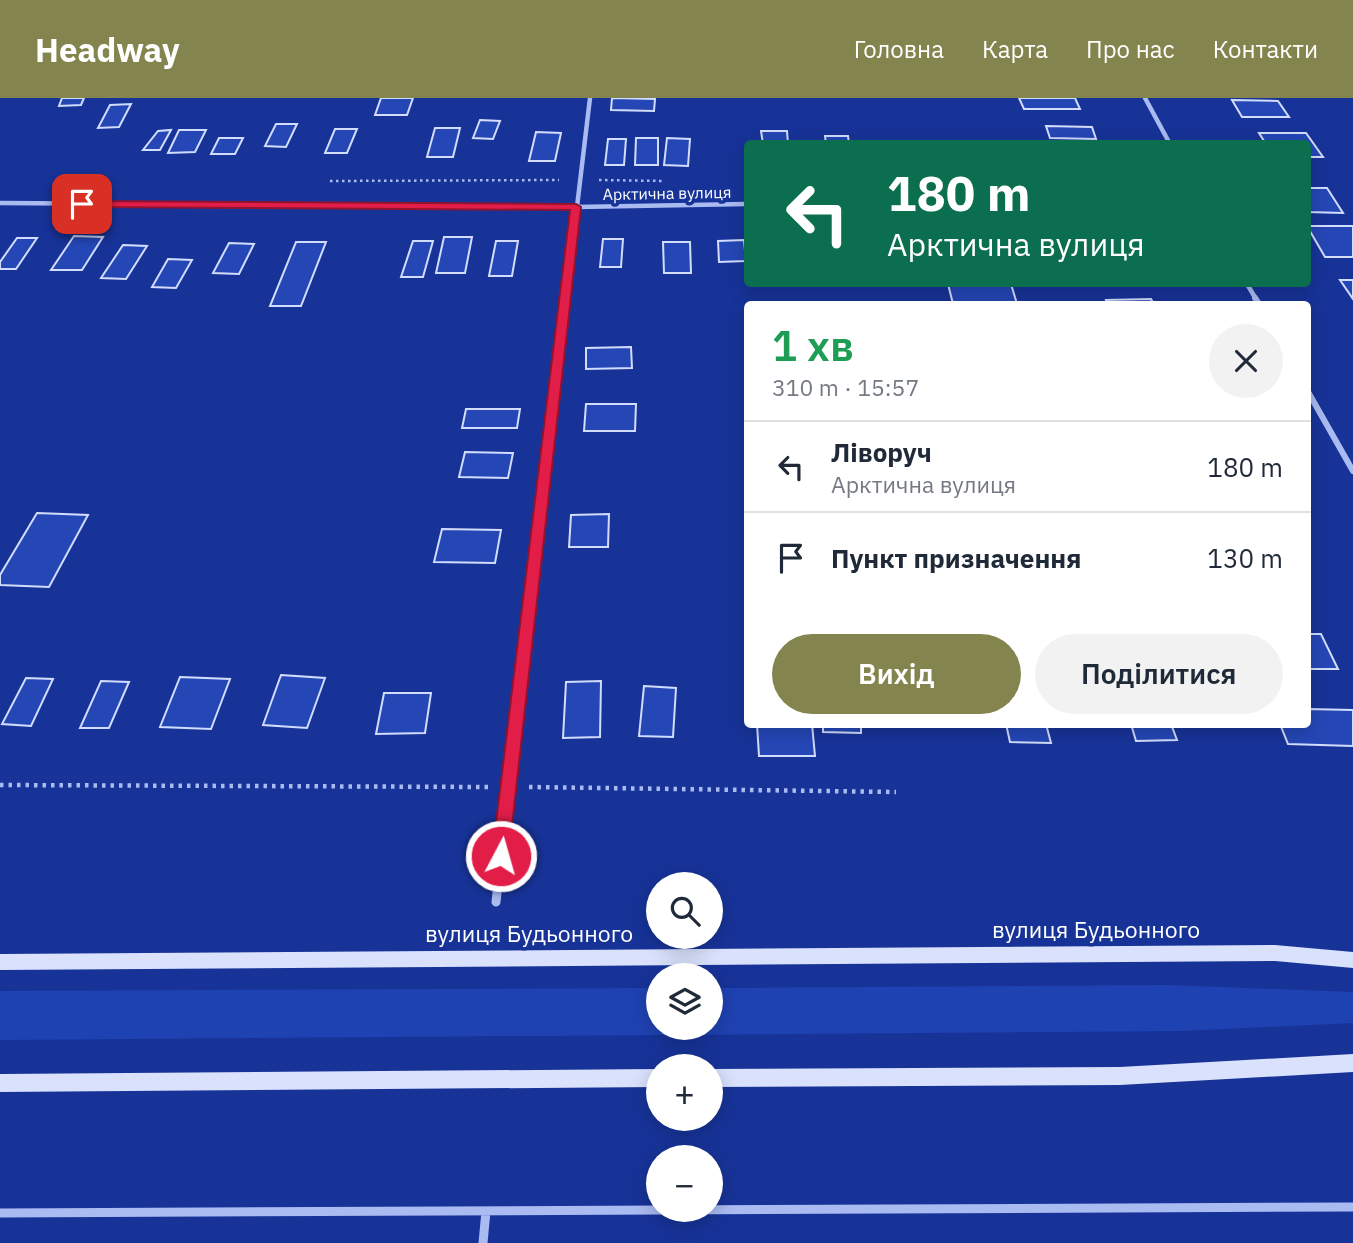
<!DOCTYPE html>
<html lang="uk">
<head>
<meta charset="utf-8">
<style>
	:root { --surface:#fff; --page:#f2f2f3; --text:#1f2937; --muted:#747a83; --line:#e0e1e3; --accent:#84844e }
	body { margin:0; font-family:"IBM Plex Sans",sans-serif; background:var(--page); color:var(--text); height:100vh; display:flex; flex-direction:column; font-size:26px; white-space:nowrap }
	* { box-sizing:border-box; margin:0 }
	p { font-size:23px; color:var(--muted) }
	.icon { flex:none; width:38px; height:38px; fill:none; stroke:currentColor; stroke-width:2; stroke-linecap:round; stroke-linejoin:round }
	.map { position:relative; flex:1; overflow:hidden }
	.sheet { position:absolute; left:744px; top:203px; width:567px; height:427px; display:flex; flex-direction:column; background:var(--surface); border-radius:7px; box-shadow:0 4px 18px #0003 }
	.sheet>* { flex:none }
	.hud { position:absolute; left:744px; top:42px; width:567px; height:147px; border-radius:7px; box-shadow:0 4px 18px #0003; background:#0b6e4f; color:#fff; overflow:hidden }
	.tools { position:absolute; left:646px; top:774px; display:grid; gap:14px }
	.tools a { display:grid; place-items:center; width:77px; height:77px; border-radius:50%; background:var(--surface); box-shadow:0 4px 18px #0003; font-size:35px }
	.pin { position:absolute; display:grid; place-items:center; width:60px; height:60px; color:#fff; margin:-30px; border-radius:14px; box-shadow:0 4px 10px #0006 }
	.me { position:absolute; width:77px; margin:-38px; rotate:6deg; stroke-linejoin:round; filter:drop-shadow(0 0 5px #0008) }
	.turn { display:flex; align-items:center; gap:24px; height:147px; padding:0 28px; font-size:32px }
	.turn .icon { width:91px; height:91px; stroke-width:2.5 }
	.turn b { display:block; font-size:49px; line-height:60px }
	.round { display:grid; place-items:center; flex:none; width:74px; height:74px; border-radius:37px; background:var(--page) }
	.head { display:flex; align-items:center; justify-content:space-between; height:119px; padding:0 28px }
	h1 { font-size:42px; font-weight:600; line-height:52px; color:#1e9e55 }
	.cta { display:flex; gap:14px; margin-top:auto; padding:14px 28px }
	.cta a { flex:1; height:80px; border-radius:42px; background:var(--accent); color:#fff; font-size:28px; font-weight:600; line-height:80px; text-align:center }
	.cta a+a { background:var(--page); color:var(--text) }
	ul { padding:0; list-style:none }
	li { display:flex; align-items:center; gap:21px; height:91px; padding:0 28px; border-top:2px solid var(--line) }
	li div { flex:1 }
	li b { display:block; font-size:26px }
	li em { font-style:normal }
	header { display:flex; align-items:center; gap:42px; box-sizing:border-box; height:98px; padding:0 35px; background:var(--accent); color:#fff }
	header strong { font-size:33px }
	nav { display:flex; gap:38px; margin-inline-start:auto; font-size:24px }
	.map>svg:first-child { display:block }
	.green { fill:#1f42b2 }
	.building { fill:#2547b6; stroke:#d2dcfc; stroke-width:2 }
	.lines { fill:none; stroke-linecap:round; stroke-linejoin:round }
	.path-far1 { stroke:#aabbf2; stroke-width:2.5; stroke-dasharray:2.5 3.5; stroke-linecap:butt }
	.path { stroke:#aabbf2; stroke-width:4.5; stroke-dasharray:3.5 5; stroke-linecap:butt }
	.street-far3 { stroke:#aabbf2; stroke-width:4.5 }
	.street-far2 { stroke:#aabbf2; stroke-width:6 }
	.street-far1 { stroke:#aabbf2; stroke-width:7 }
	.street { stroke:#aabbf2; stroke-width:9 }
	.secondary { fill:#d9e1fc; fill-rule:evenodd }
	.route { fill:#e11d48; stroke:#92132f; stroke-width:2 }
	.labels { text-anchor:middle; stroke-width:7; stroke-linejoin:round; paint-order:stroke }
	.far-street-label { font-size:16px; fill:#fff; stroke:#173398 }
	.near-street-label { font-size:23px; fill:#fff; stroke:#173398 }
</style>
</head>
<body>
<header>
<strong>Headway</strong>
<nav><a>Головна</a><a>Карта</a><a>Про нас</a><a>Контакти</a></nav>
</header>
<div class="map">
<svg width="1353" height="1145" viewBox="0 0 1353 1145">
	<rect width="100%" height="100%" fill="#173398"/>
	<path class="green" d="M 1168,887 L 1353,894 L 1353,925 L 1182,933 L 0,942 L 0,893 L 658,890 L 658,929 L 710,929 L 711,890 Z"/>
	<path class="building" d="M 62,0 L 84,0 L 81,7 L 59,8 Z
		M 381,0 L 413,0 L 407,17 L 375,17 Z
		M 612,0 L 655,1 L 654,13 L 611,12 Z
		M 1019,0 L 1075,0 L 1080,11 L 1024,11 Z
		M 1232,2 L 1278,3 L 1289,19 L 1242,19 Z
		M 131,6 L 119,29 L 98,30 L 110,7 Z
		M 480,22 L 500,23 L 493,41 L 473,40 Z
		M 276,26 L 297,26 L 286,49 L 265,48 Z
		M 1046,28 L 1092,29 L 1096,41 L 1050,40 Z
		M 435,30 L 460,30 L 453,59 L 427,59 Z
		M 335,31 L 357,31 L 347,55 L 325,55 Z
		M 171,32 L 160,52 L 143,52 L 158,33 Z
		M 179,32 L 206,32 L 195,54 L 168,55 Z
		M 761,33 L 787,33 L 788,46 L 763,46 Z
		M 536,34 L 561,35 L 555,63 L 529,63 Z
		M 1259,35 L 1306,35 L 1323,59 L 1307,59 L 1307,46 L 1266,46 Z
		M 825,38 L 848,38 L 849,46 L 826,46 Z
		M 219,40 L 243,40 L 235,56 L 211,56 Z
		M 636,40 L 658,40 L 658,67 L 635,67 Z
		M 667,40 L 690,41 L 688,68 L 664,67 Z
		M 608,41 L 626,41 L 624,67 L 605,67 Z
		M 1307,90 L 1327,90 L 1343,115 L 1307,114 Z
		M 1307,128 L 1353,128 L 1353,159 L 1325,159 Z
		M 74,138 L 103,139 L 82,172 L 51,172 Z
		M 444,139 L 472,139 L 465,175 L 436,175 Z
		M 17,140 L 37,140 L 16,171 L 0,171 L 0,164 Z
		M 603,141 L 623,141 L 621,169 L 600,169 Z
		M 744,142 L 746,163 L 719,164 L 718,143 Z
		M 413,143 L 433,143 L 423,179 L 401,179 Z
		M 496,143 L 518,143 L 512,178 L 489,178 Z
		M 296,144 L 326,144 L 301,208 L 270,208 Z
		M 663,144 L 690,144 L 691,175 L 664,175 Z
		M 229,145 L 254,146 L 239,176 L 213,175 Z
		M 123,147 L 147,148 L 126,181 L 101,180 Z
		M 168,161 L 192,162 L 176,190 L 152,189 Z
		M 1340,182 L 1353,182 L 1353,201 Z
		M 948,186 L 1011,186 L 1017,206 L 953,206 Z
		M 1151,201 L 1154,206 L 1108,206 L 1106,202 Z
		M 631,249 L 632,270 L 586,271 L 586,250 Z
		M 586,306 L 636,306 L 635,333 L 584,333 Z
		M 466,311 L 520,311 L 517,330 L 462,330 Z
		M 465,354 L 513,355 L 508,380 L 459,379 Z
		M 37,415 L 88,417 L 49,489 L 0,487 L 0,477 Z
		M 609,416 L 608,449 L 569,449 L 571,417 Z
		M 442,431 L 501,432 L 495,465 L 434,464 Z
		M 1307,536 L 1321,536 L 1338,571 L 1307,571 Z
		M 281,577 L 325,580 L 307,630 L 263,627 Z
		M 180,579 L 230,581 L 211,631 L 160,629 Z
		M 26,580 L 53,581 L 31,628 L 2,626 Z
		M 101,583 L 129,584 L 109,630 L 80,630 Z
		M 601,583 L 600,639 L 563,640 L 566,584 Z
		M 644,588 L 676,590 L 673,639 L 639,638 Z
		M 384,595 L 431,595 L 425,635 L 376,636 Z
		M 1307,611 L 1353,612 L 1353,648 L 1288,646 L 1280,626 L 1307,626 Z
		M 757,626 L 812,626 L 815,658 L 759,658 Z
		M 823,626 L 861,626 L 861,635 L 823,634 Z
		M 1006,626 L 1046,626 L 1051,645 L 1010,644 Z
		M 1131,626 L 1171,626 L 1177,642 L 1136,643 Z"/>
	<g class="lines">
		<path class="path-far1" d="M 599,82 L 664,83
			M 330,83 L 559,82"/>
		<path class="path" d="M 0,687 L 489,689
			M 529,689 L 896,694"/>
		<path class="street-far3" d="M 1145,0 L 1170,46
			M 0,105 L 576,109 L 747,106
			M 1247,186 L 1256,201
			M 566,201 L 590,0"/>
		<path class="street-far2" d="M 1255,200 L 1259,206
			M 1307,292 L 1353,373
			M 537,451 L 567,200"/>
		<path class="street-far1" d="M 501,761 L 538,449"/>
		<path class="street" d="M 496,804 L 501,759
			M 0,1115 L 1353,1109
			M 483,1145 L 486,1113"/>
		<path class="secondary" d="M 1275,847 L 1353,854 L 1353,870 L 1275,863 L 0,872 L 0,856 Z
			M 1353,956 L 1353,974 L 1120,987 L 710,989 L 710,971 L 1120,969 Z
			M 658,971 L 658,989 L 0,994 L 0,976 Z"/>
	</g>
	<path class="route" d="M 79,103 L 576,106 L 581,109 L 508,764 L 501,767 L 495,764 L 492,758 L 570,112 L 82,109 L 77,106 Z"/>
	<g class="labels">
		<g class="far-street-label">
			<text transform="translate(667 95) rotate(-1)" y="6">Арктична вулиця</text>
		</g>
		<g class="near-street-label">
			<text x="1096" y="840">вулиця Будьонного</text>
			<text x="529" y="844">вулиця Будьонного</text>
		</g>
	</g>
</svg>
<div class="tools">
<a><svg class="icon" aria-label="search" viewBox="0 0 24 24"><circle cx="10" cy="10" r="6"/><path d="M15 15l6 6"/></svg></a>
<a><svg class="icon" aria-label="layers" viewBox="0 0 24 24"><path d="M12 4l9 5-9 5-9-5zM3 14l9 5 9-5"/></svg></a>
<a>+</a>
<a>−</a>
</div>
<div class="pin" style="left:82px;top:106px;background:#d93025"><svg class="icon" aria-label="arrive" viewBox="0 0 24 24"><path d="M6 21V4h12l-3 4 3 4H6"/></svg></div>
<svg class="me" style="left:501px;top:758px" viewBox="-20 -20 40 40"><circle r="17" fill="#e11d48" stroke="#fff" stroke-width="3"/><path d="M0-11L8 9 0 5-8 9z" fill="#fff"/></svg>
<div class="hud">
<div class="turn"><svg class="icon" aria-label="left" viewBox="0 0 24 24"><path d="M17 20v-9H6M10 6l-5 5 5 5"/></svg><div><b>180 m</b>Арктична вулиця</div></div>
</div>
<section class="sheet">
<div class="head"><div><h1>1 хв</h1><p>310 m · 15:57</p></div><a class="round"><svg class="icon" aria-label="close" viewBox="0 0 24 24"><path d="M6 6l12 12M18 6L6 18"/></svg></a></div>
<ul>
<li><svg class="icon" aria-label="left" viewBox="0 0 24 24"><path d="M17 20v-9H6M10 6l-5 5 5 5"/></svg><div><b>Ліворуч</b><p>Арктична вулиця</p></div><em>180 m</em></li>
<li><svg class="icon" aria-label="arrive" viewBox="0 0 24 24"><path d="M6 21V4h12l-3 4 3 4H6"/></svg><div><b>Пункт призначення</b></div><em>130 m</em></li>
</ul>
<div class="cta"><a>Вихід</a><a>Поділитися</a></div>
</section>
</div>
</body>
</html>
